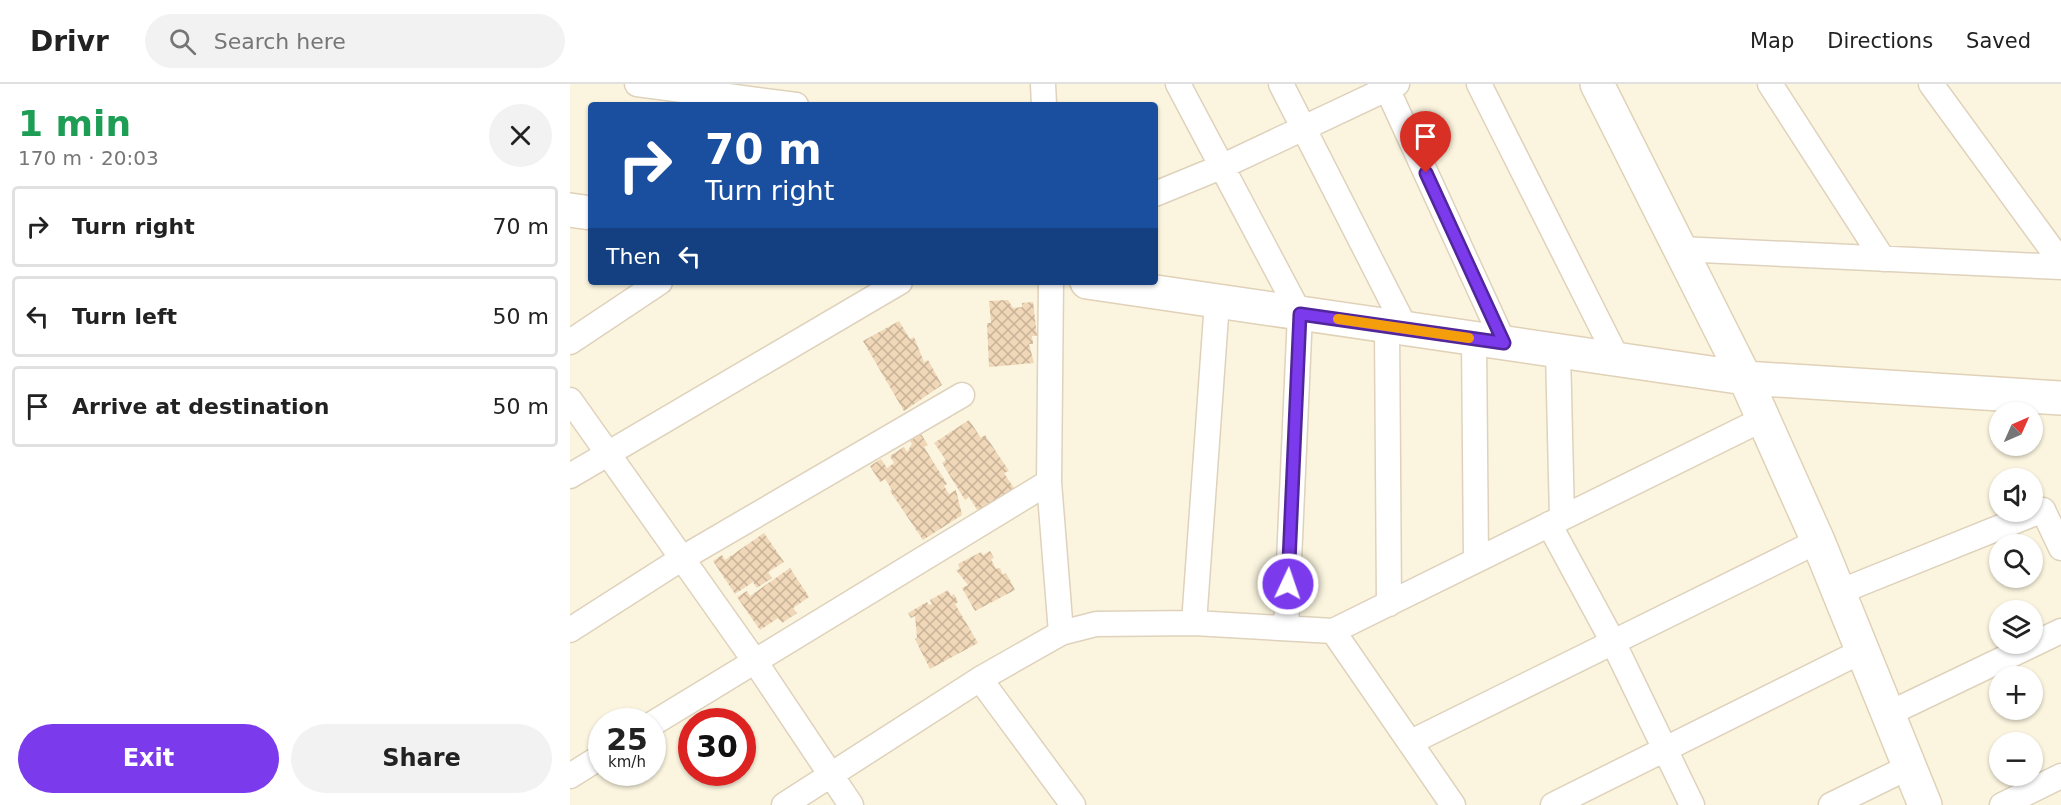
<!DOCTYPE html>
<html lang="en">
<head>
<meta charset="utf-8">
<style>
	:root { --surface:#fff; --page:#f2f2f2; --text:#222; --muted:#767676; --line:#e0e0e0; --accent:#7c3aed }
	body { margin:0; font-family:"DejaVu Sans",sans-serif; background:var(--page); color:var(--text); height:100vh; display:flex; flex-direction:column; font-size:22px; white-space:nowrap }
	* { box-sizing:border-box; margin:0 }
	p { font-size:20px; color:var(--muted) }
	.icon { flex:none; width:33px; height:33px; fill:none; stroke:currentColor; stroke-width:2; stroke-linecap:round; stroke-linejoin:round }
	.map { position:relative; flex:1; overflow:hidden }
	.drawer { display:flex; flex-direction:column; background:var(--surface); width:570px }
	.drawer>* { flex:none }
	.hud { position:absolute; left:18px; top:18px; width:570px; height:183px; border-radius:6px; box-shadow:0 2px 4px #0004; background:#1a4fa0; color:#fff; overflow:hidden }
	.needle { width:39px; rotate:45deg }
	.controls { position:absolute; left:1419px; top:318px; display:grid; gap:12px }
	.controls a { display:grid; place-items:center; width:54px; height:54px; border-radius:50%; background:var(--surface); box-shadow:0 2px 4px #0004; font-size:30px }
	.speed { position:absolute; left:18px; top:624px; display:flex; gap:12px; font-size:30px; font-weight:700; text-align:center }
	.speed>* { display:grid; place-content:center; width:78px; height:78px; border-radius:50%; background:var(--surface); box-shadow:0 2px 4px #0004; line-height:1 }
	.speed small { font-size:15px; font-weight:400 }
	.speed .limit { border:9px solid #d22; background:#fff; color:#111 }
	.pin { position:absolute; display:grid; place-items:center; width:51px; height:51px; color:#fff; margin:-62px -26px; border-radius:50% 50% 50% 0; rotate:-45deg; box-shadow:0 0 6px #0007 }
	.pin .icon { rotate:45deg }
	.me { position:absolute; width:66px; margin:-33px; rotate:3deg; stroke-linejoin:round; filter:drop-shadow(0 0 4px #0008) }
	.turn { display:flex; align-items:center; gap:21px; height:126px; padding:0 18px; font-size:27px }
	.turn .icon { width:78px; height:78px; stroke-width:2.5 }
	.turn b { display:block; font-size:42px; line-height:51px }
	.then { display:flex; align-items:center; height:57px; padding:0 18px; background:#0003; gap:12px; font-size:22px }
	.round { display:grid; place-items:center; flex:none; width:63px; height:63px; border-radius:32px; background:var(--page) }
	.summary { display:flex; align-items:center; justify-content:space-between; height:102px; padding:0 18px }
	h1 { font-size:36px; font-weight:600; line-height:45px; color:#1e9e55 }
	.button { display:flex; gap:12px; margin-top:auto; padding:12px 18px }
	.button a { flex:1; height:69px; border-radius:36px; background:var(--accent); color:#fff; font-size:24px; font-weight:600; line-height:69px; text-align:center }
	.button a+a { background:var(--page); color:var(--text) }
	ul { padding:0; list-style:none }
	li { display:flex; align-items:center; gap:18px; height:81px; margin:0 12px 9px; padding:0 6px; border:3px solid var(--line); border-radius:6px }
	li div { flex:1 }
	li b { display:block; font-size:22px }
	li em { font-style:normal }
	header { display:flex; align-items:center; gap:36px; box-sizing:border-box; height:84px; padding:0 30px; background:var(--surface); border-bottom:2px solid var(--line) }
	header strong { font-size:28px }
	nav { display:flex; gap:33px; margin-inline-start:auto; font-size:21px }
	.search { width:420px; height:54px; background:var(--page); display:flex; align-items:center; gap:15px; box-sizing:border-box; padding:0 21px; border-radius:33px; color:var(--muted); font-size:22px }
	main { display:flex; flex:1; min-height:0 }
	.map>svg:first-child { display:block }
	.building { fill:url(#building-cross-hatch) }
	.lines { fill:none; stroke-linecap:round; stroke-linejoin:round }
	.street-casing { stroke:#dfd2bc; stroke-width:27 }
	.secondary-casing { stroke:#e0d1b7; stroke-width:36 }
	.street { stroke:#fff; stroke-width:24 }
	.secondary { stroke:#fff; stroke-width:33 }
	.route-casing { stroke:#51269a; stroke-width:15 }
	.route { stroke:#7c3aed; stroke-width:10 }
	.slow { stroke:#f59e0b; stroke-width:10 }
</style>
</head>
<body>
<header>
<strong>Drivr</strong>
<div class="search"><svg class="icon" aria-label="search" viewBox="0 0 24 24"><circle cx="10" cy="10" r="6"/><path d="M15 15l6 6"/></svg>Search here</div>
<nav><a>Map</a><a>Directions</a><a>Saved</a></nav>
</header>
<main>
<section class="drawer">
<div class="summary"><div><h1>1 min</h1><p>170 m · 20:03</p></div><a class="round"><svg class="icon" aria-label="close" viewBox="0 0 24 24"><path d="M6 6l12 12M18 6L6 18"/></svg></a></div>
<ul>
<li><svg class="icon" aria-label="right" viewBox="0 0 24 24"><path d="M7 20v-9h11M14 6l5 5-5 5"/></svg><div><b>Turn right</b></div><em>70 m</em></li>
<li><svg class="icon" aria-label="left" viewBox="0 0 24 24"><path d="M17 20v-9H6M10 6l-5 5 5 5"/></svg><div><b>Turn left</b></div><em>50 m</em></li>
<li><svg class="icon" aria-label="arrive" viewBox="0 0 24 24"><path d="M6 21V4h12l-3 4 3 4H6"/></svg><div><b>Arrive at destination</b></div><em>50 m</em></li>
</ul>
<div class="button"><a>Exit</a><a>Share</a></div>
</section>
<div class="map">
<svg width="1491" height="721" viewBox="0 0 1491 721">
	<defs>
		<pattern id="building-cross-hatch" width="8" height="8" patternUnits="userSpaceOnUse" patternTransform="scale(1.5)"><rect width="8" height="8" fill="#f0d7b8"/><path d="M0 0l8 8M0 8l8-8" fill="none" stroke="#c7b298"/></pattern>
	</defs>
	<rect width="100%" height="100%" fill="#fbf5df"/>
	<path class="building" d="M 438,216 L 443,224 L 452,223 L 452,219 L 463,218 L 467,252 L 462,252 L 463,260 L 459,260 L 464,279 L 419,283 L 417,239 L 421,239 L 419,217 Z
		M 329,237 L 340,255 L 344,253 L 354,278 L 358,276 L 372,301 L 334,327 L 293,257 Z
		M 399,336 L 411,354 L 415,351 L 439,387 L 434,389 L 444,404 L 408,427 L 399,413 L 395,416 L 372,379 L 376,376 L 364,359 Z
		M 351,350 L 358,361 L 354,363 L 377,400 L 374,402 L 379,410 L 386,406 L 392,431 L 353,456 L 320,407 L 322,406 L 315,395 L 310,398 L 300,382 L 311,375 L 317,384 L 324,379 L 320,372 L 334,363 L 337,368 L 342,360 L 340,357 Z
		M 194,449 L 214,478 L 198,488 L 202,494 L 187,504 L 183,498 L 165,510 L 143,477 L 152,471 L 155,476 Z
		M 420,467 L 424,474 L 421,475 L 426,485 L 430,484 L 433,491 L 436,489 L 445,506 L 405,527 L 392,504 L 398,501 L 386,486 L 390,485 L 388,480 L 411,468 L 413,471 Z
		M 220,484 L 239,513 L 223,524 L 227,529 L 212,539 L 208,534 L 190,546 L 167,513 L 177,507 L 180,512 Z
		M 378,506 L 381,512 L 384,510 L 388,518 L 385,520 L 408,559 L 360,585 L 345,555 L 347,554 L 345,532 L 341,534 L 338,529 L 357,518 L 359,521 L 362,520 L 360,516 Z"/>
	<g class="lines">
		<g class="street-casing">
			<path id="street" d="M 67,0 L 226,21
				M 473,0 L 474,21
				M 608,0 L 730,230 L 716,544
				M 711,0 L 836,245
				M 815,0 L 934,259
				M 909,0 L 1048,276
				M 1200,0 L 1313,175
				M 1361,0 L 1491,178
				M 585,110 L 651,83 L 827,0
				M 1110,165 L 1491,183
				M 481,198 L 479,398 L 491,549
				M 817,243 L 819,520
				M 904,255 L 906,476
				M 0,258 L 90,198
				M 988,267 L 992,434
				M 0,316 L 184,576 L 281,721
				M 0,392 L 330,198
				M 979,440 L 1043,558 L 1122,721
				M 1269,508 L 1473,426 L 1491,464
				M 624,539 L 647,218
				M 0,546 L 111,475 L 392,311
				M 763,547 L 883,721
				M 410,595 L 503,721
				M 1318,630 L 1491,547
				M 82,640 L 479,398
				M 841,658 L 1248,457
				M 0,692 L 32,672
				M 214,721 L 410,595 L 491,549 L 526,540 L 624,539 L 763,547 L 1193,335
				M 983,721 L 1292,567
				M 1261,721 L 1339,683
				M 1432,721 L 1491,692"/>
		</g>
		<g class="secondary-casing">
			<path id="secondary" d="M 1027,0 L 1175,294 L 1248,457 L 1355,721
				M 0,126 L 21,129
				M 517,198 L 1175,294 L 1491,314"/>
		</g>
		<use href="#street" class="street"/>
		<use href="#secondary" class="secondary"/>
	</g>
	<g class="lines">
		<g class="route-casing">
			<path id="route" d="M 718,500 L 730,230 L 934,259 L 856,89"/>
		</g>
		<use href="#route" class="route"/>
		<path class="slow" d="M 768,235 L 899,254"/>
	</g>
</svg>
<div class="controls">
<a><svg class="needle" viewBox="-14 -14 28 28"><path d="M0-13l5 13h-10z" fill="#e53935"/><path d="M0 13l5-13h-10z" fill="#767676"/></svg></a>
<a><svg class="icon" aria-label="sound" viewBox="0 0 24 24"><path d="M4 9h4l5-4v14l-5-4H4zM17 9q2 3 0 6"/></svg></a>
<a><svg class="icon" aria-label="search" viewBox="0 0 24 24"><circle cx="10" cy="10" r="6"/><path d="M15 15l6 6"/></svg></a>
<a><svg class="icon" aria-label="layers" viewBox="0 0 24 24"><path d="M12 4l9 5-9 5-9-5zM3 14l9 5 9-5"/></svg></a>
<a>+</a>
<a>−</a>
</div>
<div class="speed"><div>25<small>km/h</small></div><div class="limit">30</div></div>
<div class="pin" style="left:856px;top:89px;background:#d93025"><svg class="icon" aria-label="arrive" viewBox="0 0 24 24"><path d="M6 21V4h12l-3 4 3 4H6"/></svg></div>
<svg class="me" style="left:718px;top:500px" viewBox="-20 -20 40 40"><circle r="17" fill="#7c3aed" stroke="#fff" stroke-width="3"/><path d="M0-11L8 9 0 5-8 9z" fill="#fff"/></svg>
<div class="hud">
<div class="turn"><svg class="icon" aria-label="right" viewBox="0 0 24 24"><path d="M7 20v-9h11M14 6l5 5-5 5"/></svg><div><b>70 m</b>Turn right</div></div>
<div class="then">Then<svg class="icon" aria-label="left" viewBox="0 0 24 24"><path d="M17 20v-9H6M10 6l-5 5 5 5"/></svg></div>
</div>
</div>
</main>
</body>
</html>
